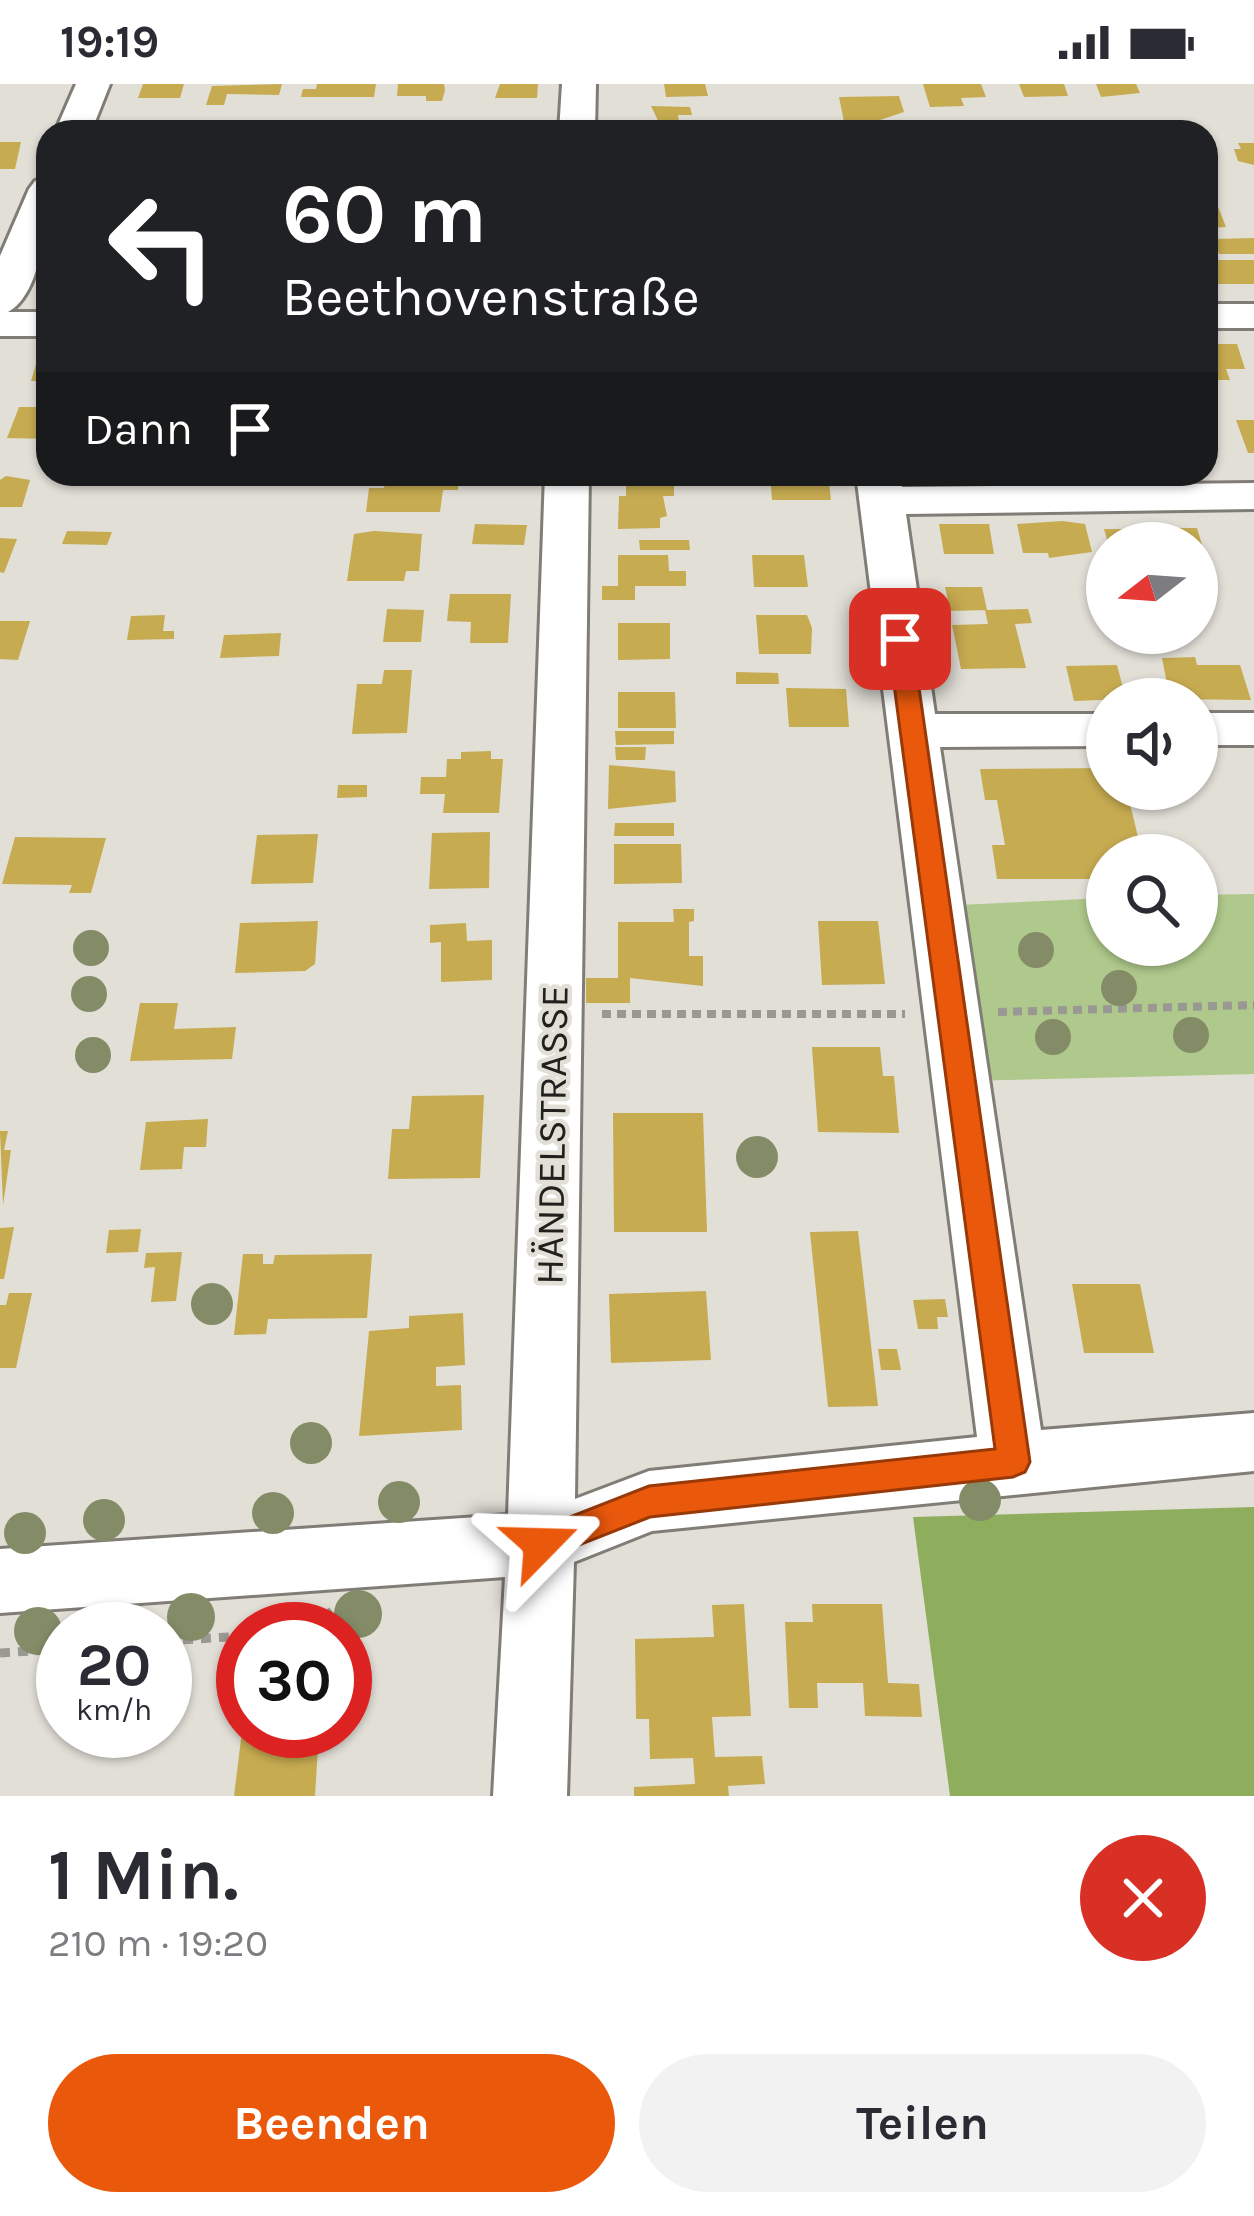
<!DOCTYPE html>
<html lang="de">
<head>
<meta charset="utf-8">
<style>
	:root { --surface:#fff; --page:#f2f2f3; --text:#2b2b33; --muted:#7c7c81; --accent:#ea580c }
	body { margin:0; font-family:Karla,sans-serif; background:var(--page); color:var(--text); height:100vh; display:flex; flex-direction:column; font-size:45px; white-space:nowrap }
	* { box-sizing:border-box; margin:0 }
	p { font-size:39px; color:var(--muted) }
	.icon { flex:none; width:66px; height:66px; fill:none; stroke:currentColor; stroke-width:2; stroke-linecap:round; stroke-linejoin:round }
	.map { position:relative; height:1712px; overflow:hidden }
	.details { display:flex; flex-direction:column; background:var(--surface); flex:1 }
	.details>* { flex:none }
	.hud { position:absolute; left:36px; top:36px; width:1182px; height:366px; border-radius:36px; box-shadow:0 3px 9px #0004; background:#202124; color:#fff; overflow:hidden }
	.needle { width:78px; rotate:253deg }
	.buttons { position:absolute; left:1086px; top:438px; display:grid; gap:24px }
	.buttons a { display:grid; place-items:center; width:132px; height:132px; border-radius:50%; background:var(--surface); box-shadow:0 3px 9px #0004; font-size:60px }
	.speed { position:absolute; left:36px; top:1518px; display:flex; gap:24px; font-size:60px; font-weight:700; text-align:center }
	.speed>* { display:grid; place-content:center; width:156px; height:156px; border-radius:50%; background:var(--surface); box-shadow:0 3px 9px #0004; line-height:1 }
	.speed small { font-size:30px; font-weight:400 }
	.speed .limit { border:18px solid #d22; background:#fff; color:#111 }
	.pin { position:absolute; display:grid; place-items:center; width:102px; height:102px; color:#fff; margin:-51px; border-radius:24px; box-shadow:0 6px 18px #0006 }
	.me { position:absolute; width:132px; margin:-66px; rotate:68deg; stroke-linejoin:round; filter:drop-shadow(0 0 9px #0008) }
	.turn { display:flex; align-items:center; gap:42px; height:252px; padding:0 48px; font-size:54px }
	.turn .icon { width:156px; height:156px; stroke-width:2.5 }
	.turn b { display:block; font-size:84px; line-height:102px }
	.then { display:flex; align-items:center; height:114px; padding:0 48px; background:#0003; gap:24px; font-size:45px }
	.round { display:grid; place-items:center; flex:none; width:126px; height:126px; border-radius:63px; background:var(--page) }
	.headline { display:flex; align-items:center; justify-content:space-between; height:204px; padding:0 48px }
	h1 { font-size:72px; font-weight:700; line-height:90px }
	.cta { display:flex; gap:24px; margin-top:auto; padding:24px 48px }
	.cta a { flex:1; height:138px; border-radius:72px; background:var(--accent); color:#fff; font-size:48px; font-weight:700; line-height:138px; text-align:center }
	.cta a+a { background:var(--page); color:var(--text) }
	.status { display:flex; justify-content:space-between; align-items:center; height:84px; padding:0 60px; background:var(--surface); direction:ltr }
	.status svg { height:33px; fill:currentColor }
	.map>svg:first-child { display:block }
	.green { fill:#afc88b }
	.forest { fill:#8fae5d }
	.building { fill:#c6ab51 }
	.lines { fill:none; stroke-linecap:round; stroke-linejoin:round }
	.minor-casing { stroke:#807d76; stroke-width:6 }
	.path-far1 { stroke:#9a9892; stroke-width:8; stroke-dasharray:9 6; stroke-linecap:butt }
	.path { stroke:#9a9892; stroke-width:9; stroke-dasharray:10 8; stroke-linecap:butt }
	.minor { fill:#fff; fill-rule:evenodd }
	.tree { fill:#838c67 }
	.route { fill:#ea580c; stroke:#983908; stroke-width:3 }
	.labels { text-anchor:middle; stroke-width:9; stroke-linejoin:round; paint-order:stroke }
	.street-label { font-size:39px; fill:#21201d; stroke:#e2dfd7 }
</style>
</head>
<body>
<div class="status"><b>19:19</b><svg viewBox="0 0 49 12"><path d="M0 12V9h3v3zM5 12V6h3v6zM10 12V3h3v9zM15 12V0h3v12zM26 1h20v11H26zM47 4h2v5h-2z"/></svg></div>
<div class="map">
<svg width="1254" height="1712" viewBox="0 0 1254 1712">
	<rect width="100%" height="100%" fill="#e2dfd7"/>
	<path class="green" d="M 1254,810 L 1254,990 L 961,997 L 937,822 L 1107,814 L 1107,861 L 1197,861 L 1197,811 Z"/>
	<path class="forest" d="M 1254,1423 L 1254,1712 L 950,1712 L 913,1433 Z"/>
	<path class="building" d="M 143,0 L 184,0 L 180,14 L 138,14 Z
		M 282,0 L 279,11 L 227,10 L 224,21 L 206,21 L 212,2 Z
		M 317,0 L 376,0 L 374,13 L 301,13 L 303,5 L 316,5 Z
		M 398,0 L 444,0 L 445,6 L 442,17 L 426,17 L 426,12 L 397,12 Z
		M 500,0 L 538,0 L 537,14 L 495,14 Z
		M 664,0 L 705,0 L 708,12 L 666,13 Z
		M 923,0 L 981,0 L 986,13 L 961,14 L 964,22 L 930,23 Z
		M 1019,0 L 1064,0 L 1068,12 L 1024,13 Z
		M 1096,0 L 1136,0 L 1140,9 L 1101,13 Z
		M 899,12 L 904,28 L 880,36 L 882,42 L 845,43 L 839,13 Z
		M 651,22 L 690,23 L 692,31 L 678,31 L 680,44 L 662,45 Z
		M 0,58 L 21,58 L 15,85 L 0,85 Z
		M 1238,59 L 1254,59 L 1254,81 L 1238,77 L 1234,65 L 1241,65 Z
		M 1206,120 L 1217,120 L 1226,143 L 1206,144 Z
		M 1254,154 L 1254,170 L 1219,170 L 1213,155 Z
		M 1207,176 L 1254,176 L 1254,200 L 1215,200 L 1206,185 L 1210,184 Z
		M 1206,260 L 1237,260 L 1245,285 L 1226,285 L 1230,296 L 1206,296 Z
		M 40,267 L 48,267 L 48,297 L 31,297 Z
		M 19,323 L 48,323 L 48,355 L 7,354 Z
		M 1236,336 L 1254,336 L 1254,369 L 1248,369 Z
		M 387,390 L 459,390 L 458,406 L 443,406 L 440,428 L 366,428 L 369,404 L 384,404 Z
		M 770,390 L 828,390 L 831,416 L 772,416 Z
		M 6,392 L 30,396 L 22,423 L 0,423 L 0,396 Z
		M 674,396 L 674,412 L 663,412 L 667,432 L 660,434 L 660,444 L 618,445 L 619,412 L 626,412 L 626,397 Z
		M 1062,437 L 1085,440 L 1092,468 L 1049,474 L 1048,469 L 1023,469 L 1017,440 Z
		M 475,440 L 527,441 L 524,461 L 472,460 Z
		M 939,440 L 989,440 L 994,470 L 944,470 Z
		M 1138,444 L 1197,444 L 1206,474 L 1197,474 L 1197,459 L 1142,459 Z
		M 1104,445 L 1129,445 L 1133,459 L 1108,459 Z
		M 67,447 L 112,448 L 107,461 L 62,460 Z
		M 374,447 L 422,450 L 419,487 L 406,487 L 404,497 L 347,497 L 354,450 Z
		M 0,454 L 17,455 L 4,489 L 0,488 Z
		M 639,456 L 689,456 L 690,466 L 640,466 Z
		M 618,471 L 668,471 L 669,487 L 686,487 L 686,502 L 635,502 L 635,516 L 602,516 L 602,502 L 618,502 Z
		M 752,471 L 804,471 L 808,503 L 754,503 Z
		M 945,503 L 982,503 L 987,526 L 950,527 Z
		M 450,510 L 511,510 L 508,559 L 470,559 L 471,538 L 447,537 Z
		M 387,525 L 424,526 L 421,558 L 383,558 Z
		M 1028,525 L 1032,539 L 1015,540 L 1026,584 L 961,585 L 952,541 L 988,540 L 985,526 Z
		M 165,531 L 163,547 L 174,547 L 174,555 L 127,556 L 131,532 Z
		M 756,531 L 807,531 L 812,544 L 811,570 L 759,570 Z
		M 0,537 L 30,537 L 18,576 L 0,575 Z
		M 618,539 L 670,539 L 670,575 L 618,576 Z
		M 281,549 L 279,572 L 220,574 L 224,551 Z
		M 1195,573 L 1197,581 L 1240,581 L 1251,616 L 1170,615 L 1162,574 Z
		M 1117,581 L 1126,615 L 1074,617 L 1066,582 Z
		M 384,586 L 412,586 L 407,649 L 352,650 L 357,600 L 382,600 Z
		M 736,588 L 778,589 L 779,600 L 736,600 Z
		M 786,604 L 846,605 L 849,643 L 789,643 Z
		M 618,608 L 675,608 L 676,644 L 618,644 Z
		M 615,647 L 674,647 L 674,660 L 616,661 Z
		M 615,663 L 646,663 L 645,676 L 616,676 Z
		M 491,667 L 491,675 L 503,675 L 499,729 L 443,729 L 445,710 L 420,710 L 421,693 L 446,693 L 447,675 L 461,675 L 461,668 Z
		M 609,681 L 675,687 L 676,718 L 608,725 Z
		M 1107,684 L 1107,705 L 1139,705 L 1142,716 L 1129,716 L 1140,761 L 1153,761 L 1155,771 L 1107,771 L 1107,795 L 997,795 L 992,761 L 1005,761 L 997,716 L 985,716 L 980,685 Z
		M 338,701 L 367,701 L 367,713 L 337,714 Z
		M 615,739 L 674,739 L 674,752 L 614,752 Z
		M 490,748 L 489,804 L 429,805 L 432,749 Z
		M 318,750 L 313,799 L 251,800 L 257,751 Z
		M 15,753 L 106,754 L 91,809 L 69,809 L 72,801 L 2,800 Z
		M 614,760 L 681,760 L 682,799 L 614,800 Z
		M 673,825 L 694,825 L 694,837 L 689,838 L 689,872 L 703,872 L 703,902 L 630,894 L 630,919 L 586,919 L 586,894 L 618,894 L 618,838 L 674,838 Z
		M 318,837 L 315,880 L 305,887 L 235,889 L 240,839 Z
		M 818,837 L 878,837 L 885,900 L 822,901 Z
		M 466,839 L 467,857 L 492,856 L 492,896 L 441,898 L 441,858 L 430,859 L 430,841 Z
		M 140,919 L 178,919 L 174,945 L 236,943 L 232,975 L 130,977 Z
		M 812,963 L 880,963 L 883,992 L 894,992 L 899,1049 L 818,1048 Z
		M 484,1011 L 480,1094 L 388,1095 L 392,1045 L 409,1045 L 412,1012 Z
		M 613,1029 L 703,1029 L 707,1148 L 614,1148 Z
		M 208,1035 L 206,1063 L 184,1063 L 182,1085 L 140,1086 L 146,1038 Z
		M 0,1047 L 8,1047 L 4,1066 L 11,1066 L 3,1121 Z
		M 14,1143 L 4,1195 L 0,1195 L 0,1144 Z
		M 141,1145 L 138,1168 L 106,1169 L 109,1146 Z
		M 858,1147 L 878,1322 L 828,1323 L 810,1148 Z
		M 182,1168 L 176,1217 L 151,1218 L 155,1183 L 144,1184 L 146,1169 Z
		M 243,1170 L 263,1170 L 263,1180 L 273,1180 L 275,1171 L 372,1170 L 367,1234 L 268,1235 L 266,1250 L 234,1251 Z
		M 1072,1200 L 1140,1200 L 1154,1269 L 1084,1269 Z
		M 706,1207 L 711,1276 L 611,1279 L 609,1210 Z
		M 9,1209 L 32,1209 L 16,1284 L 0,1284 L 0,1221 L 6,1221 Z
		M 945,1215 L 948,1233 L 937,1233 L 938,1245 L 918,1245 L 913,1216 Z
		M 463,1229 L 465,1281 L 436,1283 L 436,1302 L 461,1301 L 462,1346 L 359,1352 L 369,1247 L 409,1244 L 409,1232 Z
		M 878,1265 L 897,1265 L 901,1286 L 881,1286 Z
		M 744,1520 L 751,1632 L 712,1633 L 715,1673 L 762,1672 L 765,1700 L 728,1702 L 729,1712 L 634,1712 L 634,1703 L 695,1700 L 693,1674 L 650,1675 L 649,1635 L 636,1635 L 635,1555 L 714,1553 L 712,1521 Z
		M 812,1520 L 882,1520 L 888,1599 L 919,1600 L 922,1633 L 865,1632 L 863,1599 L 817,1599 L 818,1624 L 789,1624 L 785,1538 L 813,1538 Z
		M 242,1647 L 319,1647 L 315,1712 L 234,1712 Z"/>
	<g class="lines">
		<g class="minor-casing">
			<path id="minor" d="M 76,0 L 110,0 L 91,48 L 55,48 Z
				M 562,0 L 596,0 L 595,48 L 559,48 Z
				M 48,94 C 48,130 43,209 8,228 L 48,228 L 48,252 L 0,252 L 0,172 L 29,105 L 35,97 Z
				M 1206,220 L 1254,220 L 1254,244 L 1206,244 Z
				M 545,390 L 589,390 L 575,1415 L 649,1387 L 977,1353 L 856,390 L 900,390 L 902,403 L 1254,399 L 1254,425 L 906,430 L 935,630 L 1107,630 L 1107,662 L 940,663 L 1041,1346 L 1254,1329 L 1254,1387 L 652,1447 L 574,1478 L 567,1712 L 493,1712 L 505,1493 L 0,1529 L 0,1465 L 508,1431 Z
				M 1197,629 L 1254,629 L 1254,661 L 1197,661 Z"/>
		</g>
		<path class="path-far1" d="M 998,928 L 1254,921
			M 602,930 L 905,930"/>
		<path class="path" d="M 311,1545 L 332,1527
			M 165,1557 L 243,1552
			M 0,1569 L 63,1565"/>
		<use href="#minor" class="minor"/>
	</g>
	<g class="tree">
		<circle cx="91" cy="864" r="18"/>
		<circle cx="1036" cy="866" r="18"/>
		<circle cx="1119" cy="904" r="18"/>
		<circle cx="89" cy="910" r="18"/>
		<circle cx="1191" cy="951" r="18"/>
		<circle cx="1053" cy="953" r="18"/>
		<circle cx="93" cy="971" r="18"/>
		<circle cx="757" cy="1073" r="21"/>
		<circle cx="212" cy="1220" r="21"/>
		<circle cx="311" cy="1359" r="21"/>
		<circle cx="980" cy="1416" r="21"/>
		<circle cx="399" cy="1418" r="21"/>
		<circle cx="273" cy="1429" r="21"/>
		<circle cx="104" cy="1436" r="21"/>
		<circle cx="25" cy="1449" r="21"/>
		<circle cx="358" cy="1530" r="24"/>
		<circle cx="191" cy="1533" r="24"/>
		<circle cx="38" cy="1547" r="24"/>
	</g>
	<path class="route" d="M 900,548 L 912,555 L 1030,1378 L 1025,1388 L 1013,1393 L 650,1433 L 541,1476 L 529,1471 L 524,1460 L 529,1449 L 649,1402 L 995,1365 L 888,555 Z"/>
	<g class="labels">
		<g class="street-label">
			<text transform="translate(551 1051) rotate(-89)" y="14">HÄNDELSTRASSE</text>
		</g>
	</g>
</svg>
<div class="buttons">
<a><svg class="needle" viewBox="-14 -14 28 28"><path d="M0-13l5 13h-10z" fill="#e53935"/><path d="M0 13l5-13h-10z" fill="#7c7c81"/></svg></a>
<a><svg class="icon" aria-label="sound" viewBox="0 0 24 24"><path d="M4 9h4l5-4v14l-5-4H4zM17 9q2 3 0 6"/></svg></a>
<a><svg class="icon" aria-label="search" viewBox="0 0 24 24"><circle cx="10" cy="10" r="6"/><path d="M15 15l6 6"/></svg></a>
</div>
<div class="speed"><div>20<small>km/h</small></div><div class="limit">30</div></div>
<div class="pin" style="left:900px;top:555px;background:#d93025"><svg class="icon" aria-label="arrive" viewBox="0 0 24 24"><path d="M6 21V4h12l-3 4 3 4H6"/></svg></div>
<svg class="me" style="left:541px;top:1460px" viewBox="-20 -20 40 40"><path d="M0-17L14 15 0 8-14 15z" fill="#ea580c" stroke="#fff" stroke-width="4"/></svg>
<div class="hud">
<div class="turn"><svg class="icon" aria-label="left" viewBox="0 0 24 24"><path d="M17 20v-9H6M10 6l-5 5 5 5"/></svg><div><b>60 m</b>Beethovenstraße</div></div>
<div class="then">Dann<svg class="icon" aria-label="arrive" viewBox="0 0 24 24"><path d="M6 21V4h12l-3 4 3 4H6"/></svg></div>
</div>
</div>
<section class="details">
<div class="headline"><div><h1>1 Min.</h1><p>210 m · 19:20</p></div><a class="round" style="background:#d93025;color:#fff"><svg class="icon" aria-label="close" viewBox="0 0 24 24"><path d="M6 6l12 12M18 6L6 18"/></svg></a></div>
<div class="cta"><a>Beenden</a><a>Teilen</a></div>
</section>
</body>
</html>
